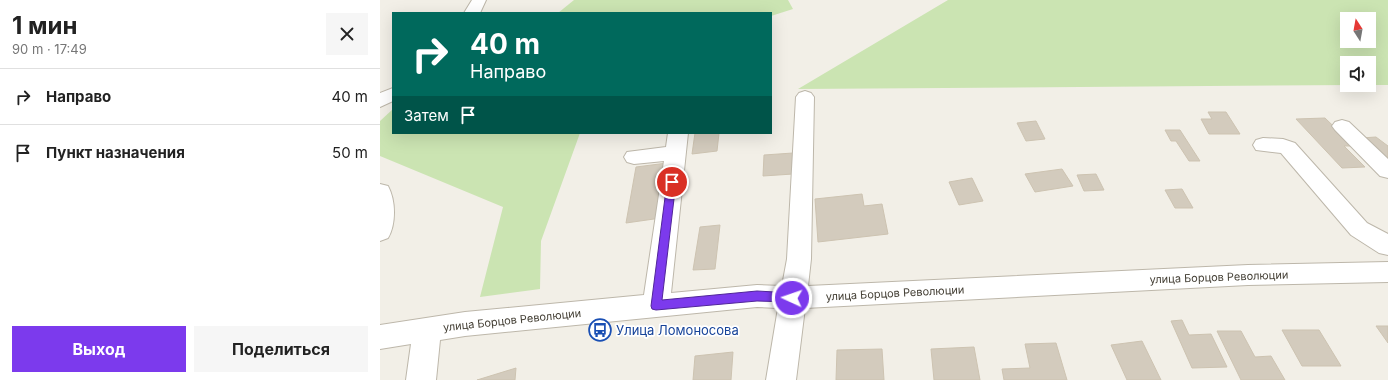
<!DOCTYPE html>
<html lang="ru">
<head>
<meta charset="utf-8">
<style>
	:root { --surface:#fff; --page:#f6f6f6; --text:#222; --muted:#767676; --line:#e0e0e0; --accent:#7c3aed }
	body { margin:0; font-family:Inter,sans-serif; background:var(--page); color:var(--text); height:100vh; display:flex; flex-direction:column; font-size:15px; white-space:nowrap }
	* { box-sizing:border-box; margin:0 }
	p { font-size:13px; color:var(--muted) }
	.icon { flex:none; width:22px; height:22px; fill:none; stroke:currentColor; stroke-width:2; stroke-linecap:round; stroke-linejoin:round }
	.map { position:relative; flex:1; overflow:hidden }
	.details { display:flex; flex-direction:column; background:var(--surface); width:380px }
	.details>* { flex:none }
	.banner { position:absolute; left:12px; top:12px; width:380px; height:122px; border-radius:0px; box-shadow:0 4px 16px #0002; background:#00695c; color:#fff; overflow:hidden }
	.needle { width:26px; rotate:349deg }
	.controls { position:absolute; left:960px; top:12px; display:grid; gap:8px }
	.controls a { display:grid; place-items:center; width:36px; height:36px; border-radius:0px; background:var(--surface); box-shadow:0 4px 16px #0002; font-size:20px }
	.pin { position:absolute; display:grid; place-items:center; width:34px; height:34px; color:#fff; margin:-17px; border:2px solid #fff; border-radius:50%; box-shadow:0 1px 4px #0007 }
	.me { position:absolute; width:44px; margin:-22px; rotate:273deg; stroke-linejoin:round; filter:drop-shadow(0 0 3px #0008) }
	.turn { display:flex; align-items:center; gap:14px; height:84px; padding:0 12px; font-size:18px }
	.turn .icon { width:52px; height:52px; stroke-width:2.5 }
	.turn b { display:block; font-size:28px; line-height:34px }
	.then { display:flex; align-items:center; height:38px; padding:0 12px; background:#0003; gap:8px; font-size:15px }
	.round { display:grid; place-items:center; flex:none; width:42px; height:42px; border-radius:0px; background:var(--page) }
	.summary { display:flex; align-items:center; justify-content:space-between; height:68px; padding:0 12px }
	h1 { font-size:24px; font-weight:700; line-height:30px }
	.action { display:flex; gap:8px; margin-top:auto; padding:8px 12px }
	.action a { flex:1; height:46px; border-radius:0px; background:var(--accent); color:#fff; font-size:16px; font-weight:700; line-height:46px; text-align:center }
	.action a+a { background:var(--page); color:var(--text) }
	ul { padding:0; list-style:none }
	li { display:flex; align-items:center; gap:12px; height:56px; padding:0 12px; border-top:1px solid var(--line) }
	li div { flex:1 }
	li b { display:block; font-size:15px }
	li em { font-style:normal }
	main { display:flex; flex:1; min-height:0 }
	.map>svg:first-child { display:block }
	.green { fill:#cbe4b2; fill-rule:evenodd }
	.building { fill:#d3cbbd; stroke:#cdc3b1 }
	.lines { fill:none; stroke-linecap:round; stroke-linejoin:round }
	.minor-casing { stroke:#bdb7aa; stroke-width:2 }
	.minor { fill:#fff; fill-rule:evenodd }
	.route { fill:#7c3aed; stroke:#51269a }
	.labels { text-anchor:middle; stroke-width:3.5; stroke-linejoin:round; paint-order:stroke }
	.street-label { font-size:11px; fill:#454036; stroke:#fff }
	.near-transit-label { font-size:13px; fill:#164399; stroke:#fff; text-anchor:start }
</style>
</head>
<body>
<main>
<section class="details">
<div class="summary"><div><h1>1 мин</h1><p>90 m · 17:49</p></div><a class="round"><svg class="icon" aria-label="close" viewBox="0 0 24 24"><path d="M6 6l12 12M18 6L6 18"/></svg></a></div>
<ul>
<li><svg class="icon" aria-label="right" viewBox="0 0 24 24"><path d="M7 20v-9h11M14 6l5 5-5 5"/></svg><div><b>Направо</b></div><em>40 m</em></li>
<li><svg class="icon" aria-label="arrive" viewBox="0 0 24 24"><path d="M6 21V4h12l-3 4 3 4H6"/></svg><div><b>Пункт назначения</b></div><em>50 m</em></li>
</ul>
<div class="action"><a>Выход</a><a>Поделиться</a></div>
</section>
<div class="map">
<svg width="1008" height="380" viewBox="0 0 1008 380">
	<rect width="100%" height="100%" fill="#f2efe7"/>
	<path class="green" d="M 194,0 L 408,0 L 413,9 L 391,16 L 391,13 L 178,13 Z
		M 568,0 L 1008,0 L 1008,85 L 989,85 L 989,63 L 967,63 L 967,85 L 975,85 L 418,89 ZM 967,19 L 989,19 L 989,41 L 967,41 Z
		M 13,109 L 13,133 L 200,133 L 161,241 L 160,289 L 100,297 L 123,207 L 0,156 L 0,121 Z"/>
	<path class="building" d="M 828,112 L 846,112 L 860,134 L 829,134 L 821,119 L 832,119 Z
		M 945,118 L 974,146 L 964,146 L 985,167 L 962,168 L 916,119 Z
		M 656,121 L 665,139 L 646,141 L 637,123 Z
		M 785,130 L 800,130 L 820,161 L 809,161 L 796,141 L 791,141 Z
		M 315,133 L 339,133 L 337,151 L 312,154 Z
		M 996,137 L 1008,146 L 1008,161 L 981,138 Z
		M 413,153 L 413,174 L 383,176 L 384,155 Z
		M 287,163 L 281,218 L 246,223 L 256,167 Z
		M 682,169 L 693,186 L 655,192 L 645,174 Z
		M 716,174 L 724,190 L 704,191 L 697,175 Z
		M 592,178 L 603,201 L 579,205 L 569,182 Z
		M 802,189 L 813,208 L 795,208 L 785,190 Z
		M 482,194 L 484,206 L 502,204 L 508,234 L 438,242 L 435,199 Z
		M 340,225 L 335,269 L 313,270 L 320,227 Z
		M 802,320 L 809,335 L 831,334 L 847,367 L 812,368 L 791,321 Z
		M 996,326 L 1008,326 L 1008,343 Z
		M 902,330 L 939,330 L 961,366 L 922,366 Z
		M 837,331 L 861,331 L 875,357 L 891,356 L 905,380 L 861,380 Z
		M 762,341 L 781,380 L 747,380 L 731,345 Z
		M 676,343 L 687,380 L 624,380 L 622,369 L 650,368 L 645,344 Z
		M 594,347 L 600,380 L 554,380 L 551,349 Z
		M 502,349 L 504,380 L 456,380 L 457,350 Z
		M 353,352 L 351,380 L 313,380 L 315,356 Z
		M 136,368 L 135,380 L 97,380 Z"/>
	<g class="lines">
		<g class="minor-casing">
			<path id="minor" d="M 92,0 L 106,0 L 100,13 L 84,13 Z
				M 13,88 L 13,101 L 0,107 L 0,93 Z
				M 425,91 L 431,93 L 434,97 L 431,259 L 428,286 L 868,265 L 1008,262 L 1008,282 L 868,285 L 425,308 L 416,380 L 386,380 L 398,308 L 377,307 L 85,336 L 60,340 L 56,380 L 26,380 L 31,344 L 0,349 L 0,325 L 85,312 L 264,295 L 284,161 L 254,164 L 247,162 L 244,157 L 247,152 L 286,147 L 288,133 L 308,133 L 291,293 L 377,285 L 402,286 L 407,259 L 416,97 L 419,93 Z
				M 962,120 L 969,122 L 1008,159 L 1008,178 L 1000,176 L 955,130 L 952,126 L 955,122 Z
				M 883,138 L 903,139 L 915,143 L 987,223 L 1008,234 L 1008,255 L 999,253 L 971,235 L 901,153 L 876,150 L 873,145 L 876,140 Z
				M 0,184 L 8,186 C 16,201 16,224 8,238 L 0,241 Z"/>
		</g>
		<use href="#minor" class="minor"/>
	</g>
	<path class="route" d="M 292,179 L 296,182 L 282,300 L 377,291 L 412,293 L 416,294 L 418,298 L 416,301 L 412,302 L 377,301 L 276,310 L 272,309 L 271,306 L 287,182 Z"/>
	<defs>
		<g id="bus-ring" transform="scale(1.15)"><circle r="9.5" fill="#fff" stroke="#1a4fb4" stroke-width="1.5"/><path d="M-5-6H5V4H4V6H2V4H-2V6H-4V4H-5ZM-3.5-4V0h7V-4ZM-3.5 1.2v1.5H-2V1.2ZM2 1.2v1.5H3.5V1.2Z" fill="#1a4fb4"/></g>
	</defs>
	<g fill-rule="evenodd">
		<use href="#bus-ring" x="220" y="330"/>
	</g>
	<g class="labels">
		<g class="street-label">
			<text transform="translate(839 277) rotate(-2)" y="4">улица Борцов Революции</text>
			<text transform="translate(515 293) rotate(-3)" y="4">улица Борцов Революции</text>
			<text transform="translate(132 320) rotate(-6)" y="4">улица Борцов Революции</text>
		</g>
		<g class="near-transit-label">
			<text x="236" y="335">Улица Ломоносова</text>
		</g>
	</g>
</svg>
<div class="controls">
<a><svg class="needle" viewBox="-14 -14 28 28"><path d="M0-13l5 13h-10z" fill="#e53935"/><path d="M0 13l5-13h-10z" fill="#767676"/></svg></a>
<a><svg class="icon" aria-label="sound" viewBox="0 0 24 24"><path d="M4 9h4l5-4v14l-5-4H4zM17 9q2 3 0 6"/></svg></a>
</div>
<div class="pin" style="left:292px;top:182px;background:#d93025"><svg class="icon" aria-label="arrive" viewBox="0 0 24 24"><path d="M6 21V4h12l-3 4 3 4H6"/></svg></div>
<svg class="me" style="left:412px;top:298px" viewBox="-20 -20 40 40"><circle r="17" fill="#7c3aed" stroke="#fff" stroke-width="3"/><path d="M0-11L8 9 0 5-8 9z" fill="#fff"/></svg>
<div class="banner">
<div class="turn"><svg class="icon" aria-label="right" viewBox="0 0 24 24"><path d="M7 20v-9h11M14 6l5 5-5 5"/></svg><div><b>40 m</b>Направо</div></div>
<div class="then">Затем<svg class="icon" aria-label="arrive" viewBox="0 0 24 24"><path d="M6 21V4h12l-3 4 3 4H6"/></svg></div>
</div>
</div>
</main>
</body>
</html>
